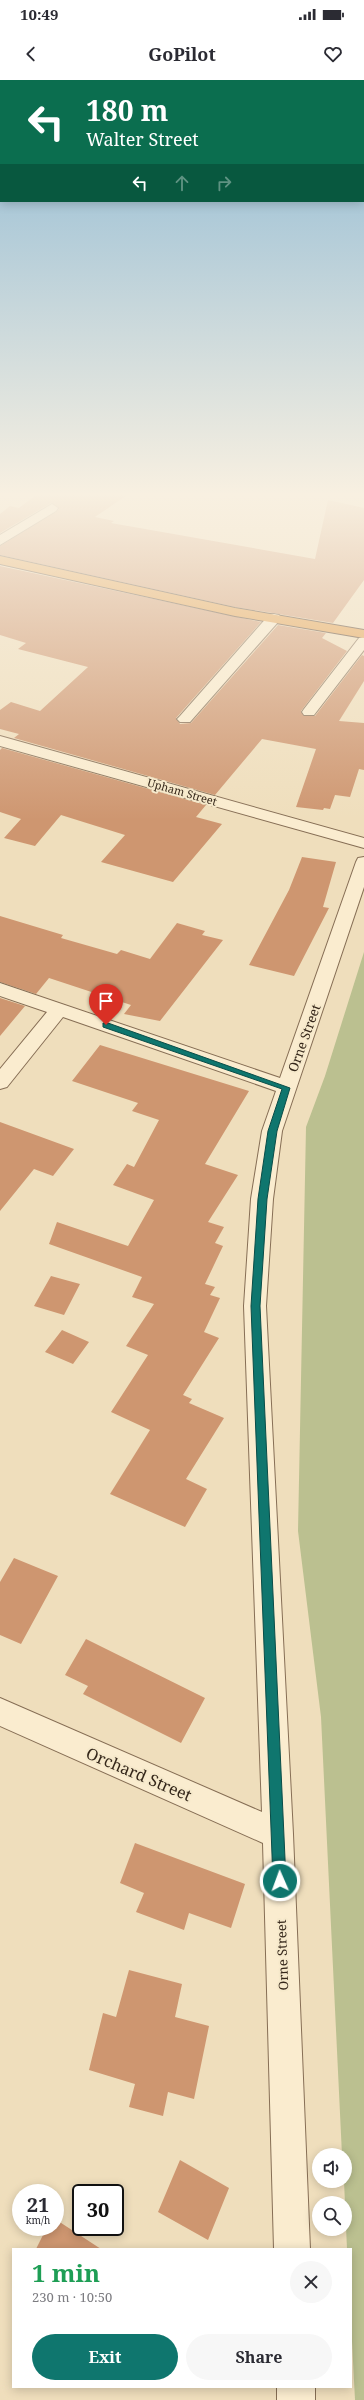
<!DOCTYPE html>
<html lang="en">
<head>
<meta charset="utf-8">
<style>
	:root { --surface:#fff; --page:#f7f7f7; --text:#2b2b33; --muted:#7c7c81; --accent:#0f766e }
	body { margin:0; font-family:"Noto Serif",serif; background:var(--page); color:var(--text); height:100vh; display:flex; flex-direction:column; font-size:15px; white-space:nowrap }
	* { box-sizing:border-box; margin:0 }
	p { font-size:13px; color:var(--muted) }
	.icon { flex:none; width:22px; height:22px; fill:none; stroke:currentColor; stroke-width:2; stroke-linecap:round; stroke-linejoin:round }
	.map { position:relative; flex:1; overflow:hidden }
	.details { position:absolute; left:12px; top:2168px; width:340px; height:140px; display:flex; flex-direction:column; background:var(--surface); border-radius:0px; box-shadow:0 2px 10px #0003 }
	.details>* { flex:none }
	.hud { position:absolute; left:0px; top:0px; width:364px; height:122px; box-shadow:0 2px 10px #0003; background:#0b6e4f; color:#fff; overflow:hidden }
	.buttons { position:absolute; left:312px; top:2068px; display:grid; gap:8px }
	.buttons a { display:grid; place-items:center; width:40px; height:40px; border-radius:50%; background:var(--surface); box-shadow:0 2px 10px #0003; font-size:20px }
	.speed { position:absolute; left:12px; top:2104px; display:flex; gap:8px; font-size:20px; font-weight:700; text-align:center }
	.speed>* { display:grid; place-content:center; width:52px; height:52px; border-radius:50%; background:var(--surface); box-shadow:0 2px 10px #0003; line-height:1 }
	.speed small { font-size:10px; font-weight:400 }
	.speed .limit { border:2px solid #111; border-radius:6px; background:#fff; color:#111 }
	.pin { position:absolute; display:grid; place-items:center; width:34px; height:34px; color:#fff; margin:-41px -17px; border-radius:50% 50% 50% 0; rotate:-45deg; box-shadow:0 0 4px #0007 }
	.pin .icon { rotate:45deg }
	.me { position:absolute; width:44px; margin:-22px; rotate:358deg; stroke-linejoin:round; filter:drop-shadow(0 0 3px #0008) }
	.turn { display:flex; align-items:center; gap:14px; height:84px; padding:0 20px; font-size:18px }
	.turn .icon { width:52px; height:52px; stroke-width:2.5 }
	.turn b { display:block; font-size:28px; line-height:34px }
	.lanes { display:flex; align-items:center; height:38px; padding:0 20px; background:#0003; justify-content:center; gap:20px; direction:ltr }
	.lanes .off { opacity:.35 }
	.round { display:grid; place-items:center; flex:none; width:42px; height:42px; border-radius:21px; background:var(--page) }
	.overview { display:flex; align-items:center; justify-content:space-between; height:68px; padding:0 20px }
	h1 { font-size:24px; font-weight:700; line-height:30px; color:#1e9e55 }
	.button { display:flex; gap:8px; margin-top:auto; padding:8px 20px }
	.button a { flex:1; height:46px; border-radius:24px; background:var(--accent); color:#fff; font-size:16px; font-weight:700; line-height:46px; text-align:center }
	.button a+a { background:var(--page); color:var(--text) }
	.status { display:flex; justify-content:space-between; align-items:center; height:28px; padding:0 20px; background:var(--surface); direction:ltr }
	.status svg { height:11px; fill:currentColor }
	header { display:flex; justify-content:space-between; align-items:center; height:52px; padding:0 20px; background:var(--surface); font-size:18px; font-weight:700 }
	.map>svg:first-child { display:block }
	.cemetery { fill:#bbc090 }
	.building { fill:#ce9670 }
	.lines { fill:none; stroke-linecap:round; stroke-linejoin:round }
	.street-casing { stroke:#866e55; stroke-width:2 }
	.highway-casing { stroke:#533c2a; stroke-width:2 }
	.street { fill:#faeccf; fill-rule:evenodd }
	.highway { fill:#e29c48; fill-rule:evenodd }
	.route { fill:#0f766e; stroke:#0a4d48 }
	.labels { text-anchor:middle; stroke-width:4; stroke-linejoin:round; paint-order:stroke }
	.far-street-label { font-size:11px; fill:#35271a; stroke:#f6e9cb }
	.street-label { font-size:13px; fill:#35271a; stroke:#f6e9cb }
	.near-street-label { font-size:16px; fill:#35271a; stroke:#f6e9cb }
</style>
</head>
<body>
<div class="status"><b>10:49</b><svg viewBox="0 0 49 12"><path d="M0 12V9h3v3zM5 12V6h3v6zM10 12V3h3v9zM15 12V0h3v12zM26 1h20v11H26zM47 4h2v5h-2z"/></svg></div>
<header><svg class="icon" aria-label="back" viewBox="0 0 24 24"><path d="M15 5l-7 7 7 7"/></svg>GoPilot<svg class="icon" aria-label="heart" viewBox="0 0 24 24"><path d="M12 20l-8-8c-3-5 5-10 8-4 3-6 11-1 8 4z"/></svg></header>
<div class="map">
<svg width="364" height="2320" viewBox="0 0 364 2320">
	<rect width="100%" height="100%" fill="#efdebc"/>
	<path class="cemetery" d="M 364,872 L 364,2320 L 355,2320 L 351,2242 L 351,2169 L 347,2169 L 344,2101 L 345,2075 L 342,2075 L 321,1637 L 298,1451 L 306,1047 L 325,996 Z"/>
	<path class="building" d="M 36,415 L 127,415 L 95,437 L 114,441 L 111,443 L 315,479 L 328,420 L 364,428 L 364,500 L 333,543 L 235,527 L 0,475 L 0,466 L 59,429 L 51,423 L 0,453 L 0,434 L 10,426 L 19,428 Z
		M 0,486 L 261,542 L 176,638 L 180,644 L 191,643 L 278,545 L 326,553 L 322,558 L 347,571 L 301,631 L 304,636 L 315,636 L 362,575 L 364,576 L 364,601 L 339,641 L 364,643 L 364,690 L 359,689 L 350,717 L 335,715 L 330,729 L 324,728 L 323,730 L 296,727 L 316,669 L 262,659 L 215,715 L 14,658 L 19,654 L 0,649 L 0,630 L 11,622 L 40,631 L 88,587 L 18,569 L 26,563 L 0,555 Z
		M 2,668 L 206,725 L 196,737 L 222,744 L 173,802 L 101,782 L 125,755 L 61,735 L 35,766 L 4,758 L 21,739 L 0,732 L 0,670 Z
		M 302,777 L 336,782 L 323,827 L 329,828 L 294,896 L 249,885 L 289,810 Z
		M 0,836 L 63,855 L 61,858 L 117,874 L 121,870 L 150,879 L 177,843 L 205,851 L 202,855 L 223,860 L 160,941 L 124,934 L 131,925 L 49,898 L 36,914 L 0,902 Z
		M 0,918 L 25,926 L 0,956 Z
		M 100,965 L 249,1011 L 205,1084 L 238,1095 L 208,1142 L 224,1147 L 215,1163 L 223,1166 L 205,1204 L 215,1207 L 210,1215 L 220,1218 L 204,1252 L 219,1258 L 183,1315 L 192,1319 L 189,1323 L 224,1338 L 186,1399 L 207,1409 L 185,1447 L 110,1414 L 150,1350 L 111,1332 L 148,1275 L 126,1266 L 154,1224 L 132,1217 L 142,1197 L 49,1164 L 57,1142 L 128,1166 L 154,1120 L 113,1105 L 127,1084 L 134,1087 L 159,1040 L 132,1031 L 138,1023 L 72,1001 Z
		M 0,1042 L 74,1069 L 53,1096 L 34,1089 L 0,1131 Z
		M 51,1196 L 80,1204 L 64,1235 L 34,1226 Z
		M 62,1250 L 89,1262 L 73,1284 L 45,1272 Z
		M 14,1478 L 58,1496 L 21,1564 L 0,1555 L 0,1502 Z
		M 86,1559 L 205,1618 L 181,1663 L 83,1614 L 88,1606 L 65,1595 Z
		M 135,1763 L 245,1804 L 231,1848 L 189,1833 L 184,1850 L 136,1832 L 144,1813 L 120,1803 Z
		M 129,1890 L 182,1904 L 175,1937 L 209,1946 L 194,2019 L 168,2012 L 163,2036 L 129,2027 L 135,2004 L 89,1990 L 103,1933 L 116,1937 Z
		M 180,2080 L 229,2108 L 208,2160 L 158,2132 Z
		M 55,2139 L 101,2169 L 36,2169 L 47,2147 L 55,2147 Z"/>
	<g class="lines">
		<g class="street-casing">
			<path id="street" d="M 52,424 L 58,428 L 56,431 L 0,465 L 0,455 Z
				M 274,534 L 279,535 L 281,538 L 279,541 L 190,642 L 180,642 L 177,639 L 180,636 L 269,535 Z
				M 364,557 L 364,570 L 314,635 L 304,635 L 302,632 L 304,629 L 359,558 Z
				M 0,656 L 364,758 L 364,768 L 0,666 Z
				M 364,777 L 364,807 L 282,1051 L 273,1119 L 266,1226 L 293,1754 L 310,2169 L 274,2169 L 263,1763 L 0,1646 L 0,1618 L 262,1732 L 244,1226 L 251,1119 L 262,1051 L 276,1011 L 63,937 L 7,1007 L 0,1009 L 0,989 L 47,932 L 0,916 L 0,903 L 280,998 L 356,782 L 358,778 Z
				M 277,2307 L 315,2307 L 315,2320 L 277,2320 Z"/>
		</g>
		<g class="highway-casing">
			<path id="highway" d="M 0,476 L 235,528 L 364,550 L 364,558 L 235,536 L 0,484 Z"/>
		</g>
		<use href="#street" class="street"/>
		<use href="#highway" class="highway"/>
	</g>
	<linearGradient id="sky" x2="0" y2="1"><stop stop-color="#8bb8d4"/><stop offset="0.56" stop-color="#f8f0e1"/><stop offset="1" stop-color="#f8f0e1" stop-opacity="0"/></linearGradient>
	<rect width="364" height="740" fill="url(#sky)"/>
	<path class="route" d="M 103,943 L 108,943 L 290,1008 L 277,1051 L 267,1119 L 260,1226 L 286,1801 L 284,1805 L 280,1807 L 275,1805 L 273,1801 L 251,1226 L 258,1119 L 268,1051 L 282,1009 L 103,947 Z"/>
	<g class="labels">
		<g class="far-street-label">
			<text transform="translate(182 712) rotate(16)" y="4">Upham Street</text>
		</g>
		<g class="street-label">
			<text transform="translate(304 958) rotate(-70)" y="5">Orne Street</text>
			<text transform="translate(282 1875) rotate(-92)" y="5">Orne Street</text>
		</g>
		<g class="near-street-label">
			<text transform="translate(139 1694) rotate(23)" y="6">Orchard Street</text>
		</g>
	</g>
</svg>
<div class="buttons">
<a><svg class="icon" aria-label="sound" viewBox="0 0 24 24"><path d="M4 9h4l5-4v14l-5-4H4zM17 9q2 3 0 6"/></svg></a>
<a><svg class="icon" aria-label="search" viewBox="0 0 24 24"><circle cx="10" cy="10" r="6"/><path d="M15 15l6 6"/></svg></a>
</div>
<div class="speed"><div>21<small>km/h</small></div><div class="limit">30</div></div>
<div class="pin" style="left:106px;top:945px;background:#d93025"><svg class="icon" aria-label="arrive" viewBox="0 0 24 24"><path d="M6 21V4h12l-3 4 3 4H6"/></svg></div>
<svg class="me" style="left:280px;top:1801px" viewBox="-20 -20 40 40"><circle r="17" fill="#0f766e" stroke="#fff" stroke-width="3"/><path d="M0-11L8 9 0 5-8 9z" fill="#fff"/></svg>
<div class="hud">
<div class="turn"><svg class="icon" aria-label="left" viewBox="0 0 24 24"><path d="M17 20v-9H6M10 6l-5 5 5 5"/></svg><div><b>180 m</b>Walter Street</div></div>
<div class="lanes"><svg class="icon" aria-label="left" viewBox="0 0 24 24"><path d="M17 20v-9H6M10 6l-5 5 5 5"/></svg><svg class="icon off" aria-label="ahead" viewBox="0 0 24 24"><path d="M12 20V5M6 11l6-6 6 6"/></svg><svg class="icon off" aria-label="right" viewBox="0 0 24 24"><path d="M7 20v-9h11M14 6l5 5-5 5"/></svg></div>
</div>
<section class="details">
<div class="overview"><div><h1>1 min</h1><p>230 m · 10:50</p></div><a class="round"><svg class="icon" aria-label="close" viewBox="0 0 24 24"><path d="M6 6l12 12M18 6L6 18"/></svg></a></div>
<div class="button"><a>Exit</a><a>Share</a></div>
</section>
</div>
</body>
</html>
